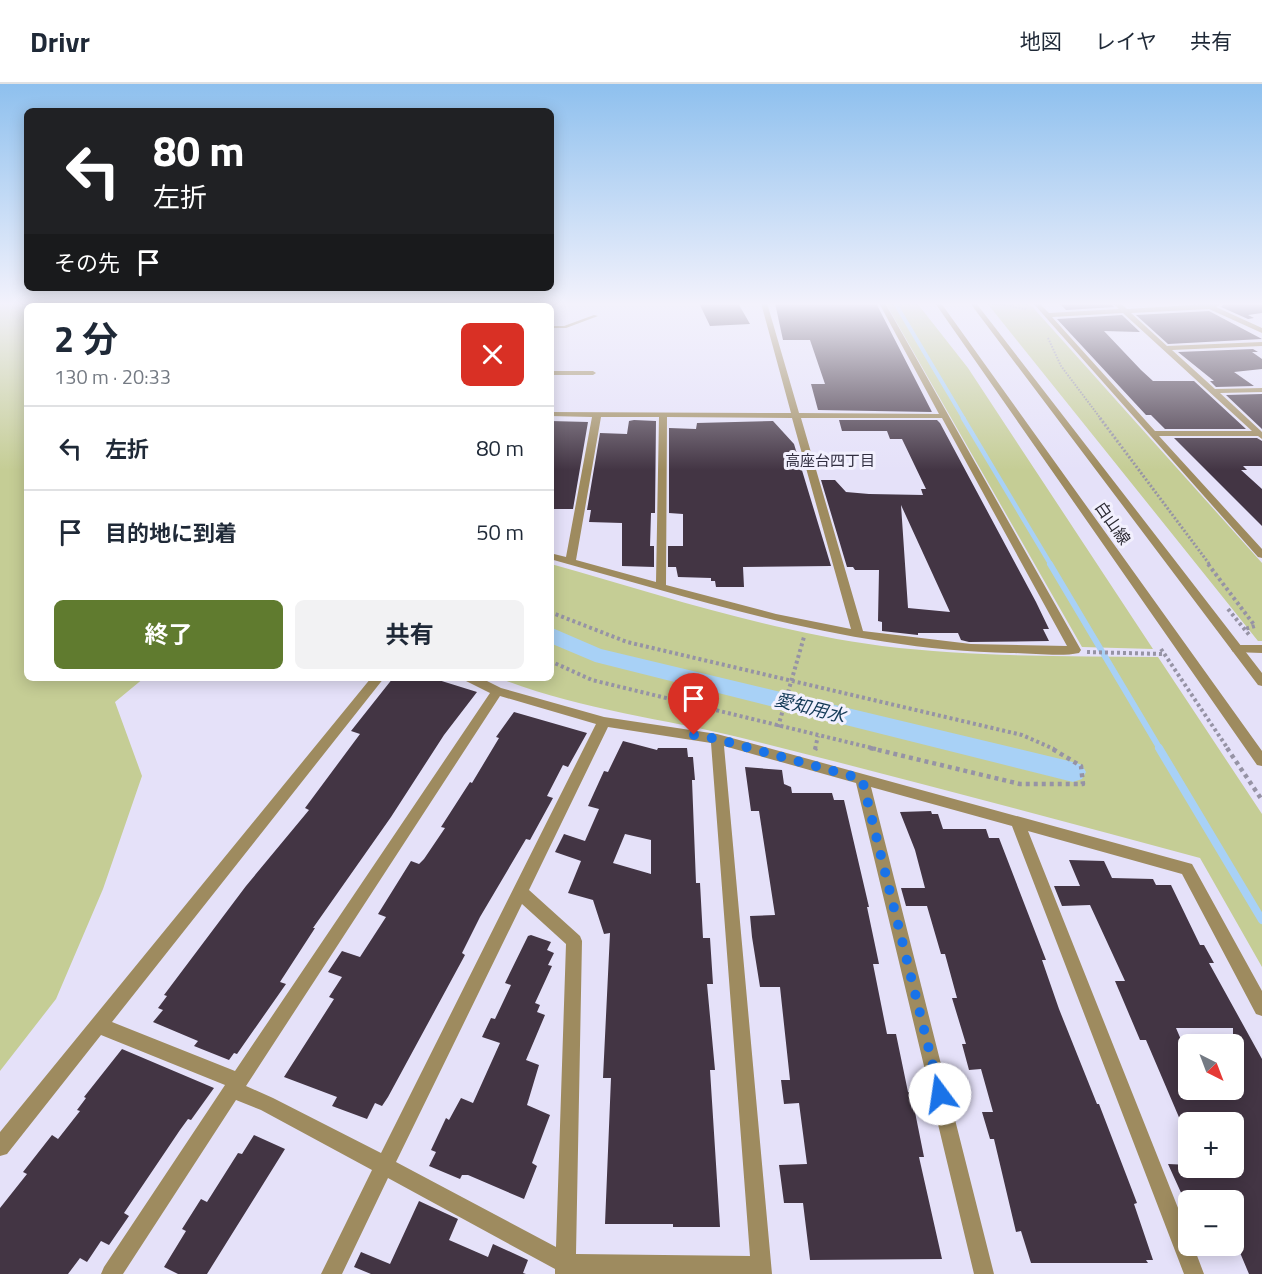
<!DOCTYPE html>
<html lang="ja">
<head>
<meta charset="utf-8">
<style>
	:root { --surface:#fff; --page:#f2f2f3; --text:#1f2937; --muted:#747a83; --line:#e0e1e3; --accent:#607b2f }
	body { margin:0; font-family:"Titillium Web","Noto Sans JP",sans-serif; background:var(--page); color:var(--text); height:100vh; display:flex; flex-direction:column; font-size:22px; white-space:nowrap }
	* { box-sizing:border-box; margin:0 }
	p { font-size:20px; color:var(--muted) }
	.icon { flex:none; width:33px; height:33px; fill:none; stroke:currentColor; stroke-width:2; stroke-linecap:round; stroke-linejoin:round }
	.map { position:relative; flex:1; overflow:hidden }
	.drawer { position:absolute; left:24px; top:219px; width:530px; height:378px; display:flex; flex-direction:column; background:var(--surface); border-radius:9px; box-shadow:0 3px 15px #0003 }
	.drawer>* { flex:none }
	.top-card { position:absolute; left:24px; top:24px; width:530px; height:183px; border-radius:9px; box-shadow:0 3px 15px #0003; background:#202124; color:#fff; overflow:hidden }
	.needle { width:39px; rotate:138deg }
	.buttons { position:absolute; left:1178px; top:950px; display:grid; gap:12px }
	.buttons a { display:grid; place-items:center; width:66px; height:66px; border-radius:9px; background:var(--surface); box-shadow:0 3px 15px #0003; font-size:30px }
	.pin { position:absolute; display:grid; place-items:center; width:51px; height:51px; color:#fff; margin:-62px -26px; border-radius:50% 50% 50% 0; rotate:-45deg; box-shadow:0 0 6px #0007 }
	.pin .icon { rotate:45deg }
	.me { position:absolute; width:66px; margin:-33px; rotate:346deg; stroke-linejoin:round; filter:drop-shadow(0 0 4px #0008) }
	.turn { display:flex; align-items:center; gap:21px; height:126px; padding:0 30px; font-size:27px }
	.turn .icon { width:78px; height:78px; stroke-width:2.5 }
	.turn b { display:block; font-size:42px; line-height:51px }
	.then { display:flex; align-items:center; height:57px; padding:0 30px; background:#0003; gap:12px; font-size:22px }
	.round { display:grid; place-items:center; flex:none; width:63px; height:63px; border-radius:9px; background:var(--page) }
	.head { display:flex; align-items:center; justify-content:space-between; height:102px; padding:0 30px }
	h1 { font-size:36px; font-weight:700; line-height:45px }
	.cta { display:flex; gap:12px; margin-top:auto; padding:12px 30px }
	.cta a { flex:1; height:69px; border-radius:9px; background:var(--accent); color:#fff; font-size:24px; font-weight:700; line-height:69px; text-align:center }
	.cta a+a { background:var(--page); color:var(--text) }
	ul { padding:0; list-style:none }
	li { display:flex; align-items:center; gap:18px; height:84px; padding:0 30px; border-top:2px solid var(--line) }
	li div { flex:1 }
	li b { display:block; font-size:22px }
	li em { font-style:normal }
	header { display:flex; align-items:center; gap:36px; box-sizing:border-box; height:84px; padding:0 30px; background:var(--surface); border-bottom:2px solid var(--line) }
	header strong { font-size:28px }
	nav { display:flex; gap:33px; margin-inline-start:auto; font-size:21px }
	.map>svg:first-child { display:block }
	.green { fill:#c5cd95 }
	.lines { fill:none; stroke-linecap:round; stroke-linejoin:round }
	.stream-far3 { stroke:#a8d1f6; stroke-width:4 }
	.stream-far2 { stroke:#a8d1f6; stroke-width:4.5 }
	.stream-far1 { stroke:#a8d1f6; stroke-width:6 }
	.stream { stroke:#a8d1f6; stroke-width:8 }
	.canal { fill:#a8d1f6; fill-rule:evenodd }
	.building { fill:#433544; fill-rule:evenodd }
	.path-far3 { stroke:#9693a5; stroke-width:2; stroke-dasharray:1.5 1.5; stroke-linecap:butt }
	.path-far2 { stroke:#9693a5; stroke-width:3; stroke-dasharray:2 2; stroke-linecap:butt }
	.path-far1 { stroke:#9693a5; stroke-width:4; stroke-dasharray:3 3; stroke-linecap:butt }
	.path { stroke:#9693a5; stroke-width:4.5; stroke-dasharray:4 4; stroke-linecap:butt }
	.service { fill:#9e8b5f; fill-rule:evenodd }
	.minor { fill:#9e8b5f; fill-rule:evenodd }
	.tertiary { fill:#9e8b5f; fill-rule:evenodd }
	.route { stroke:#1a73e8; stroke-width:10; stroke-dasharray:0 18 }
	.labels { text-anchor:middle; stroke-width:6; stroke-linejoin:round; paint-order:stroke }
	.far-neighbourhood-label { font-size:15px; fill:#312e40; stroke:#f2f0fe }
	.street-label { font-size:16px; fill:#2b2932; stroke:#f2f0fe }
	.water-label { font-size:18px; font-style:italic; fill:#133957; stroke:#f2f0fe }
</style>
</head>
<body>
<header>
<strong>Drivr</strong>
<nav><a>地図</a><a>レイヤ</a><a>共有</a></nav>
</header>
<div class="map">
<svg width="1262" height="1190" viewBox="0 0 1262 1190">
	<rect width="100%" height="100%" fill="#e5e1f9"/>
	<path class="green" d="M 0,219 L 64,219 L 66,222 L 27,222 L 27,594 L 144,594 L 115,618 L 142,692 L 103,805 L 56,915 L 0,987 Z
		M 917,219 L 968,284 L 1153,565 L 1082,563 L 886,220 Z
		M 987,219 L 1029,219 L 1262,479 L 1262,557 L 1258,557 Z
		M 551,480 C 660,511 769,547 882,562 C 975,573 1066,572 1158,573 L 1262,730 L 1262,883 L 1200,774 C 1048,733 895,692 742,654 C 661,634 577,625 499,594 L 550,594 Z"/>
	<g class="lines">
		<path class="stream-far3" d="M 895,219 L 964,335"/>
		<path class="stream-far2" d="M 963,334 L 1051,481"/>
		<path class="stream-far1" d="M 1050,480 L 1160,665"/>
		<path class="stream" d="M 1159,664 L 1262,836"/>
		<path class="canal" d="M 550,543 L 601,565 L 1073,678 L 1082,681 L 1086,688 L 1082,695 L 1073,698 L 595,578 L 550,559 Z"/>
	</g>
	<path class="building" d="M 699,219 L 738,219 L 750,240 L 710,242 Z
		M 775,219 L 876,219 L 932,328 L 818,326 L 811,300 L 825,300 L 810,256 L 783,256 Z
		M 1059,219 L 1111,219 L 1114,223 L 1066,226 Z
		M 1225,219 L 1262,219 L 1262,229 L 1248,231 L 1254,234 L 1248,235 L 1221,223 Z
		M 1209,227 L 1262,255 L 1168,260 L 1136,231 Z
		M 1122,231 L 1140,248 L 1104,247 L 1141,286 L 1153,297 L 1194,297 L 1246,345 L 1165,345 L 1151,331 L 1146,331 L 1057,235 Z
		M 1253,265 L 1258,268 L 1252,268 L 1262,275 L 1262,285 L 1234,288 L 1254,302 L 1216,303 L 1210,297 L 1214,297 L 1178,268 Z
		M 1262,310 L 1262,345 L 1226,311 Z
		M 634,336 L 656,337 L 655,429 L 651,429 L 650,462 L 654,462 L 654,483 L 622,482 L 622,439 L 589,438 L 591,426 L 587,426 L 600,349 L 627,350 L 629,337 Z
		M 839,336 L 937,336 L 940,339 L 1036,518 L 1049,545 L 1043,545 L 1049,557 L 969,558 L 961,556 L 958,549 L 918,549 L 918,551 L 882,547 L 882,538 L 878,537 L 879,486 L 855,486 L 853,483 L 847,483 L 821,396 L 835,396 L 846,408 L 869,410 L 923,411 L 921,405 L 926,405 L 902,355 L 890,355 L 887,347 L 842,347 ZM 901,421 L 950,528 L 908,524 Z
		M 550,337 L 588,338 L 573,425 L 550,425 Z
		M 773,337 L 794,360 L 831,482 L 743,483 L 744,503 L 716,503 L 715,497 L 711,497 L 711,494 L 678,493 L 676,483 L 668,483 L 668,462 L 683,462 L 683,430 L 669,429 L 669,344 L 696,345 L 697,339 Z
		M 1174,354 L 1257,354 L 1262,357 L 1262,382 L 1243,382 L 1247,386 L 1241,386 L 1262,405 L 1262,442 Z
		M 393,594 L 432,594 L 477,608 L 444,651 L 391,733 L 313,844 L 315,844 L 280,898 L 286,900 L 237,970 L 234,969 L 229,976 L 194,962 L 198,957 L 153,938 L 163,926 L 158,924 L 167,912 L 164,911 L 246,802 L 309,726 L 305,724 L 360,650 L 351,647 Z
		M 514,628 L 587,649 L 568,683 L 563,681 L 547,712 L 553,714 L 530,756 L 526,755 L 480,833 L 462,869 L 465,871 L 388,1013 L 382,1022 L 375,1019 L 367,1035 L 332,1022 L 337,1013 L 284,993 L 334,915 L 329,913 L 342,893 L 328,888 L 342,867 L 360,873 L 386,833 L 378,830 L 411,777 L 419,780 L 424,775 L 445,744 L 441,743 L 470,698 L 472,699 L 499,654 L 496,653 Z
		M 623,657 L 657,666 L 658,664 L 687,664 L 688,673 L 693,673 L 695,696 L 692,696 L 696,799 L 700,799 L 703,854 L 710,854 L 713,900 L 707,900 L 715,986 L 710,986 L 720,1143 L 673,1143 L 673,1140 L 605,1140 L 611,994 L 603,994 L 610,849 L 604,850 L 593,816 L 568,809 L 581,777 L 555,768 L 564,750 L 585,757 L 599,725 L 588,722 L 604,687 L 608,688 ZM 625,750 L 651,756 L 651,790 L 613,779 Z
		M 745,683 L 782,686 L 784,700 L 791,703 L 792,709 L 832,709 L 834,716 L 844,716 L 869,823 L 867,823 L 879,880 L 873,880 L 887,950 L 896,950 L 908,1008 L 911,1008 L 924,1073 L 919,1073 L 942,1175 L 810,1176 L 803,1119 L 784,1119 L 779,1081 L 807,1080 L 799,1019 L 784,1020 L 781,996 L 790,996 L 780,903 L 760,903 L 752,853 L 750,832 L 775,831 L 759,727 L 751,727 Z
		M 931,727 L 932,730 L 938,730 L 943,745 L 986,745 L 989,754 L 999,754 L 1046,876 L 1042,876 L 1059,925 L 1097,1020 L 1099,1020 L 1137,1119 L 1134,1120 L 1153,1176 L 1146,1176 L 1148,1179 L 1031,1179 L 1021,1147 L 1016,1148 L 994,1055 L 990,1055 L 982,1028 L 993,1028 L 981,985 L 969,986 L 962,960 L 966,960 L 952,914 L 957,914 L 945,870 L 941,870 L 927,822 L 906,822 L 901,804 L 925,804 L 915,766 L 900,728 Z
		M 1069,776 L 1104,777 L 1112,794 L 1153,795 L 1156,801 L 1171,801 L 1200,861 L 1204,861 L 1214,879 L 1209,879 L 1262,975 L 1262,1190 L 1249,1190 L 1233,1152 L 1233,1116 L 1222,1116 L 1218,1107 L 1188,1108 L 1188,1124 L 1168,1080 L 1233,1083 L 1233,1038 L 1181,1038 L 1146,956 L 1140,956 L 1115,897 L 1125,897 L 1090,821 L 1062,822 L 1054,802 L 1080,802 ZM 1176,944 L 1233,944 L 1233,1005 L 1188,1005 L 1188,972 Z
		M 531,851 L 551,858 L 547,866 L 554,869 L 548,881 L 552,882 L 535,919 L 540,921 L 537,928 L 545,931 L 526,976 L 539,981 L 527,1021 L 550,1031 L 532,1079 L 537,1082 L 524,1115 L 468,1091 L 462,1091 L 460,1095 L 429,1082 L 436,1068 L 431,1066 L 446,1034 L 449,1036 L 461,1014 L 473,1019 L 500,959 L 482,953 L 491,934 L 495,935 L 511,901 L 505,899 L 528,852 Z
		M 122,965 L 214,1004 L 191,1036 L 188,1035 L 180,1046 L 124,1129 L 129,1132 L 109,1161 L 101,1157 L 87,1178 L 80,1174 L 68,1190 L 0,1190 L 0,1124 L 27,1090 L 23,1088 L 52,1051 L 58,1055 L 80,1027 L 77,1026 L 86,1014 L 84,1013 Z
		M 254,1051 L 285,1065 L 207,1190 L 178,1190 L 164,1183 L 186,1147 L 182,1145 L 201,1115 L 207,1118 L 238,1069 L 242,1070 Z
		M 419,1117 L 458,1135 L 449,1156 L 488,1173 L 493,1160 L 528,1176 L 523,1189 L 526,1190 L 371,1190 L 354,1183 L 361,1168 L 390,1180 Z"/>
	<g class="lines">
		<path class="path-far3" d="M 989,219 L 1026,225
			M 1048,254 L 1061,282 L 1101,335"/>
		<path class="path-far2" d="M 1100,334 L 1210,481"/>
		<path class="path-far1" d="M 1208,480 L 1255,542 L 1245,545
			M 1228,525 L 1250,552
			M 550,528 L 627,558 L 1022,651 L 1054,665
			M 1161,565 L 1228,665
			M 1087,568 L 1163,570
			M 550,577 L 592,596 L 876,665
			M 778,643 L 804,553
			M 815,665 L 818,652"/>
		<path class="path" d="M 870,664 L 1020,700 L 1083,700 L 1081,682 L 1051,664
			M 1227,664 L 1262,716
			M 815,666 L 816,664"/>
		<path class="service" d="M 594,231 L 598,232 L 566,244 L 550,244 L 550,242 L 564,242 Z
			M 550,287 L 593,287 L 596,289 L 593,291 L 550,291 Z"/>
		<path class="minor" d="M 365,219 L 371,219 L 372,222 L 366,222 Z
			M 436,219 L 450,219 L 441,222 L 427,222 Z
			M 532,219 L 539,219 L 542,222 L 535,222 Z
			M 761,219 L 767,219 L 799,329 L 939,330 L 879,219 L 885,219 L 1081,566 L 1079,569 C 1062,573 1029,569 1011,569 C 852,566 701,517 550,475 L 550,469 L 566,473 L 592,333 L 550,332 L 550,328 L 791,329 ZM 601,333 L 659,333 L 656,498 L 576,476 ZM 667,333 L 792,334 L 851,545 L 776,530 L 666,501 ZM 801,334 L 942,334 L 1067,562 L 971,560 L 863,547 Z
			M 1033,219 L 1039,219 L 1049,229 L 1119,225 L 1113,219 L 1120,219 L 1127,225 L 1223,219 L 1216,223 L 1262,244 L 1262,249 L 1209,225 L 1131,229 L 1167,262 L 1262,258 L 1262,262 L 1172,266 L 1215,305 L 1262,304 L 1262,308 L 1220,309 L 1262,348 L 1262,355 L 1258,352 L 1159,352 L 1262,465 L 1262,474 L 1258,473 ZM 1123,229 L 1252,347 L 1155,347 L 1052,233 Z
			M 1237,561 L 1262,561 L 1262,569 L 1233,568 L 1231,565 Z
			M 371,594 L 384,594 L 112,938 L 235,987 L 490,609 L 466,597 L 464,594 L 481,594 L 501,604 L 604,633 L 717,650 L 1192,780 L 1262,907 L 1262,932 L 1256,930 L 1182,790 L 1028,747 L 1188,1149 L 1188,1161 L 1193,1161 L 1204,1190 L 1184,1190 L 1012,742 L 871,703 L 994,1190 L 974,1190 L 856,699 L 724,662 L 772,1190 L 555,1190 L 555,1185 L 388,1094 L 342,1190 L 321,1190 L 372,1086 L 261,1026 L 236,1016 L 123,1190 L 101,1190 L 104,1183 L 225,1001 L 101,951 L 7,1070 L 0,1072 L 0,1048 ZM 500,612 L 596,640 L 381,1069 L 273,1014 L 246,1002 ZM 608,643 L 711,659 L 750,1172 L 576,1170 L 582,857 L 580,852 L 529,806 ZM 522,820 L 566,860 L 556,1163 L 396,1078 Z"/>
		<path class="tertiary" d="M 935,219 L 941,219 L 1262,667 L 1262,682 L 1257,681 Z
			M 970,219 L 976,219 L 1262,589 L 1262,602 L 1258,601 Z"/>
	</g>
	<linearGradient id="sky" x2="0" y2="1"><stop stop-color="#8ec0ee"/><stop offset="0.57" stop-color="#f3f2fc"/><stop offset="1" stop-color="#f3f2fc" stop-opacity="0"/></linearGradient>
	<rect width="1262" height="386" fill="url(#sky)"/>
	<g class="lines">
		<path class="route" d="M 694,651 L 717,655 L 862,695 L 940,1010"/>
	</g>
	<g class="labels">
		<g class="far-neighbourhood-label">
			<text x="830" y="382">高座台四丁目</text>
		</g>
		<g class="street-label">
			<text transform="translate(1113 439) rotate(55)" y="6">白山線</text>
		</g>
		<g class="water-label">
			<text transform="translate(810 624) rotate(14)" y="6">愛知用水</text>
		</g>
	</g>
</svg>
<div class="buttons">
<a><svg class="needle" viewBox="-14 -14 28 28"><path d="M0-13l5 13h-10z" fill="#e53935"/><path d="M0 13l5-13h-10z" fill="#747a83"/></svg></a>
<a>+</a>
<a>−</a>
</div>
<div class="pin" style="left:694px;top:651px;background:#d93025"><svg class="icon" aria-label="arrive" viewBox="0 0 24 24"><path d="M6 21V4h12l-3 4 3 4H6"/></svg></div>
<svg class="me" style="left:940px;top:1010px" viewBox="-20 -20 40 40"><circle r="19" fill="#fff"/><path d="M0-13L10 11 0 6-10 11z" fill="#1a73e8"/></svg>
<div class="top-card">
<div class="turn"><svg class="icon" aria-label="left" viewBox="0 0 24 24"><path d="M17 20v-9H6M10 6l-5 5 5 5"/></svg><div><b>80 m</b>左折</div></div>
<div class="then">その先<svg class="icon" aria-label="arrive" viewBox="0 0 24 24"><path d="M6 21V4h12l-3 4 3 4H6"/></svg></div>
</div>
<section class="drawer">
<div class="head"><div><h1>2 分</h1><p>130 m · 20:33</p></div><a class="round" style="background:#d93025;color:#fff"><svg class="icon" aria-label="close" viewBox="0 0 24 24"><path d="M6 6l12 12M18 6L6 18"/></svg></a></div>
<ul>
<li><svg class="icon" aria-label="left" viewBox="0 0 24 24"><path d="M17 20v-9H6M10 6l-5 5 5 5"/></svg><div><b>左折</b></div><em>80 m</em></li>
<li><svg class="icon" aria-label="arrive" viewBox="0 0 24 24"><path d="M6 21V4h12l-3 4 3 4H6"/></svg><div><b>目的地に到着</b></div><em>50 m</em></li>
</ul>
<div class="cta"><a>終了</a><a>共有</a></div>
</section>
</div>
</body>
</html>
